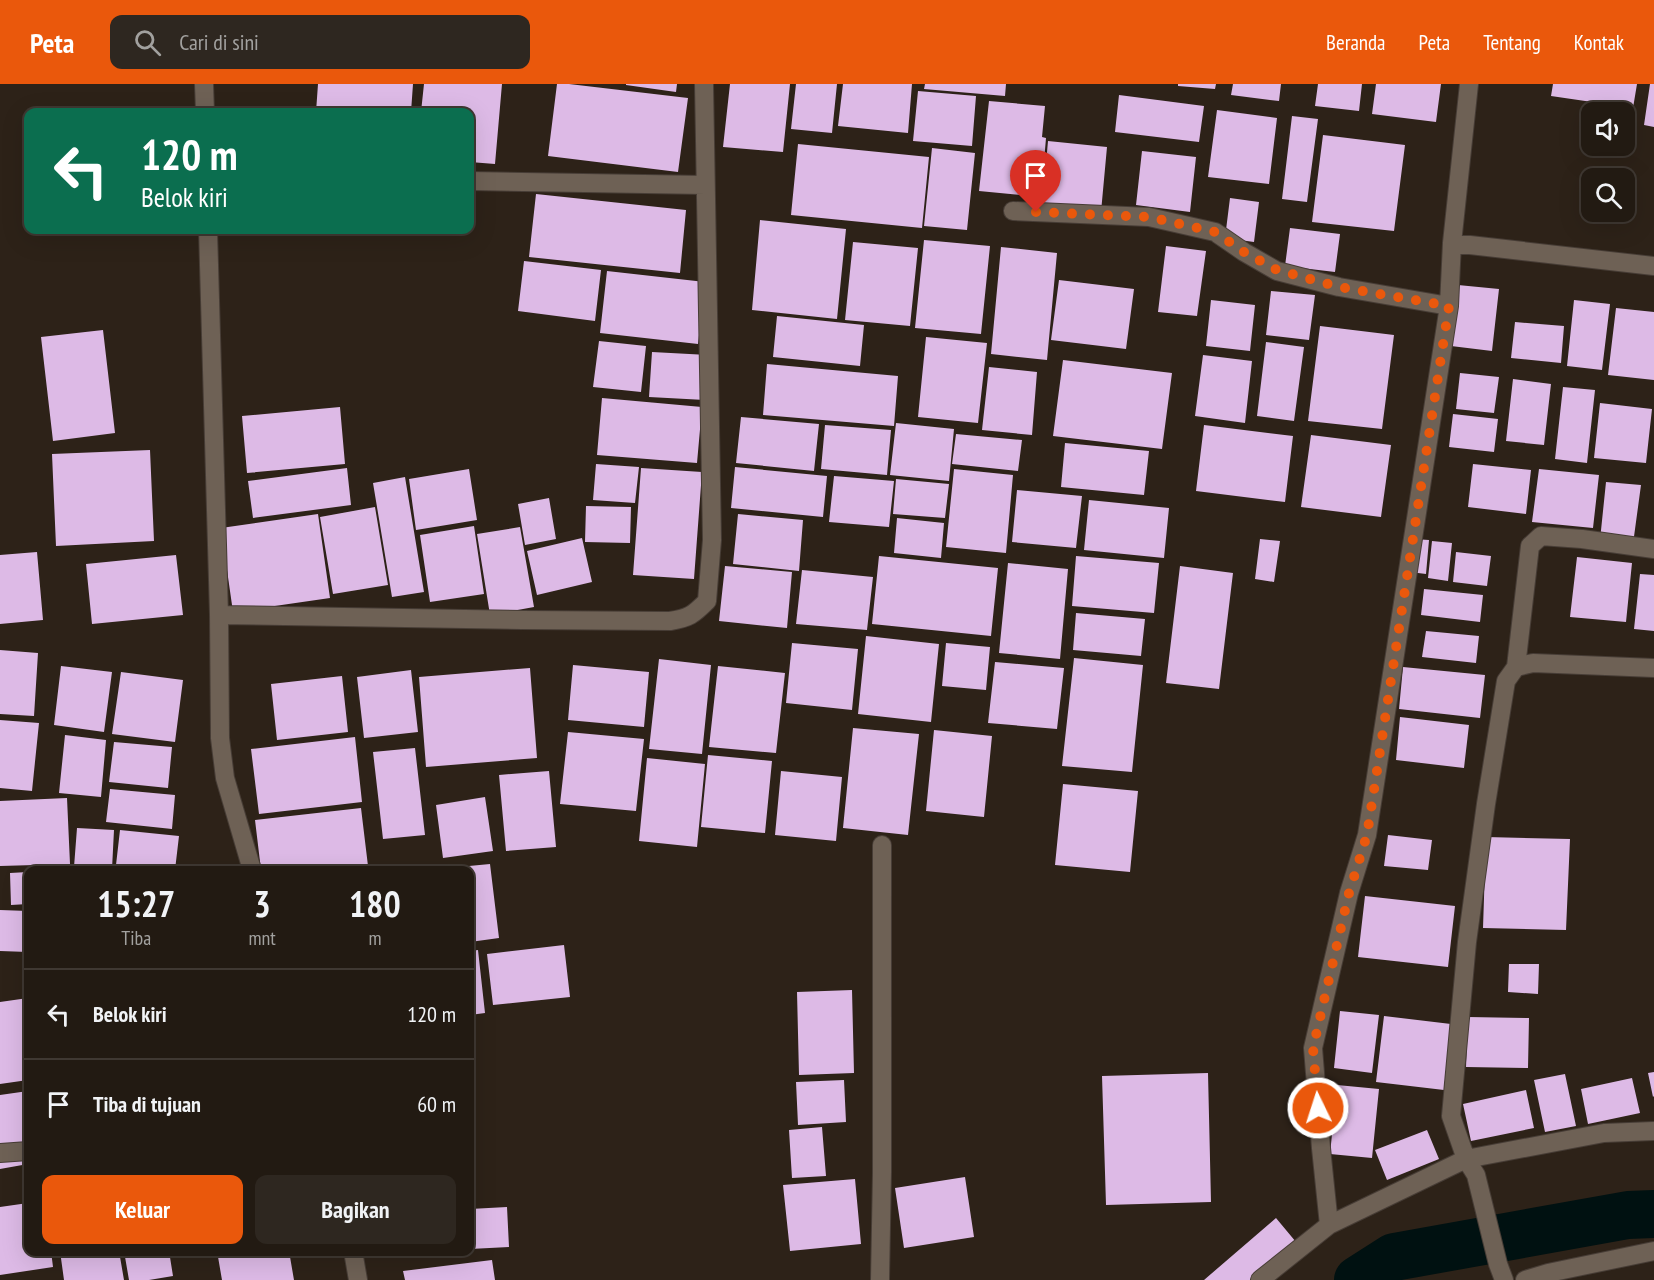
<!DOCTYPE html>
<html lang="id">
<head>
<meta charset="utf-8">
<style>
	:root { --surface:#221a12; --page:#2e2720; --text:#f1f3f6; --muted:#a2a19f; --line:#3f3832; --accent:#ea580c }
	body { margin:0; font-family:"PT Sans Narrow",sans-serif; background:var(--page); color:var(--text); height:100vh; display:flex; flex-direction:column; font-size:22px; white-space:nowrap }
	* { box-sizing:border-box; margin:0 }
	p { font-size:20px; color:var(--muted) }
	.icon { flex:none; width:33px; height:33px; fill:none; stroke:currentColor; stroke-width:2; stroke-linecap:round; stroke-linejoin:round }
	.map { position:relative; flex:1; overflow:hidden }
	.sheet { position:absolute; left:24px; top:782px; width:450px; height:390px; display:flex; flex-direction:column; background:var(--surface); border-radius:12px; box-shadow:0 6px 24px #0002,0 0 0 2px var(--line) }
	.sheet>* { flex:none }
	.banner { position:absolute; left:24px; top:24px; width:450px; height:126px; border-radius:12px; box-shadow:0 6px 24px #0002,0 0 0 2px var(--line); background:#0b6e4f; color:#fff; overflow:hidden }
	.fabs { position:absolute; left:1581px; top:18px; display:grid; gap:12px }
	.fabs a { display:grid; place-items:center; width:54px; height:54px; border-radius:12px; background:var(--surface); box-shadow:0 6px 24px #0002,0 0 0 2px var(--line); font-size:30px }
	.pin { position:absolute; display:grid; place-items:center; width:51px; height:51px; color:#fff; margin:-62px -26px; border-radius:50% 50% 50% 0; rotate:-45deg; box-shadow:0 0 6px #0007 }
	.pin .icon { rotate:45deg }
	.me { position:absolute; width:66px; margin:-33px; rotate:356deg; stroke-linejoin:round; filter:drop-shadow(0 0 4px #0008) }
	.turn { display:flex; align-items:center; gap:21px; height:126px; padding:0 18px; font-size:27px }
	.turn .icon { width:78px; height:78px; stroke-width:2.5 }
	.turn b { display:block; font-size:42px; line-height:51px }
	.eta { display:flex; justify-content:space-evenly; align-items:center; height:102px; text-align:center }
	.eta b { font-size:36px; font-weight:700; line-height:42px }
	.button { display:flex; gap:12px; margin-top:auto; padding:12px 18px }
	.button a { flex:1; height:69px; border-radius:12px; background:var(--accent); color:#fff; font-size:24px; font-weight:700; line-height:69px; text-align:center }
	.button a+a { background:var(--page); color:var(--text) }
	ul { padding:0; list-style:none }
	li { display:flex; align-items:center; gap:18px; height:90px; padding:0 18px; border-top:2px solid var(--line) }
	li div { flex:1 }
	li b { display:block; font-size:22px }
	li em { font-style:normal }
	header { display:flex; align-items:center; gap:36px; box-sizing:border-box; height:84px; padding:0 30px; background:var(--accent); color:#fff }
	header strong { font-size:28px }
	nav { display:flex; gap:33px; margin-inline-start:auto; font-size:21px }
	.search { width:420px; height:54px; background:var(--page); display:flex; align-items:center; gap:15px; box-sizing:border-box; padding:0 21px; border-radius:12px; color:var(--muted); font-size:22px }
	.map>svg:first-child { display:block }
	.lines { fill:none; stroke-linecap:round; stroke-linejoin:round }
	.canal { stroke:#011; stroke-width:48 }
	.building { fill:#ddbae6 }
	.street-casing { stroke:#473d36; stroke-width:20 }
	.street { stroke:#6e6155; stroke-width:18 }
	.route { stroke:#ea580c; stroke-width:10; stroke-dasharray:0 18 }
</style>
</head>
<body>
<header>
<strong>Peta</strong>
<div class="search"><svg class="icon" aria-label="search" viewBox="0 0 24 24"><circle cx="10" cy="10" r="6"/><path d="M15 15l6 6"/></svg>Cari di sini</div>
<nav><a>Beranda</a><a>Peta</a><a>Tentang</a><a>Kontak</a></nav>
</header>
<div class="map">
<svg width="1654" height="1196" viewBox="0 0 1654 1196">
	<rect width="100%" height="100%" fill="#2d2218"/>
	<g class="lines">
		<path class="canal" d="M 1358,1196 L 1394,1173 L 1628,1131 L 1654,1130"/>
	</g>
	<path class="building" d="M 318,0 L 413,0 L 411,28 L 316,28 Z
		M 424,0 L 502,0 L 495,80 L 470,78 L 470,28 L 421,28 Z
		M 557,0 L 569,0 L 688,14 L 678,88 L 548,72 Z
		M 626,0 L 677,0 L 676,8 L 626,1 Z
		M 730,0 L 790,0 L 783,68 L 723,63 Z
		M 796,0 L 837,0 L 832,49 L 791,45 Z
		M 843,0 L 912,0 L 908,49 L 838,42 Z
		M 925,0 L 1006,0 L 1005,12 L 924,5 Z
		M 1178,0 L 1216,0 L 1215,5 L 1178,2 Z
		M 1233,0 L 1281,0 L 1279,17 L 1231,11 Z
		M 1318,0 L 1362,0 L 1359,27 L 1315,22 Z
		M 1376,0 L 1441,0 L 1436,38 L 1372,30 Z
		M 1553,0 L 1637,0 L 1633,24 L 1551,12 Z
		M 1650,0 L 1654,0 L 1654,43 L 1644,41 Z
		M 918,7 L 976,12 L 972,62 L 913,57 Z
		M 1119,11 L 1204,22 L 1199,58 L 1115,48 Z
		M 989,17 L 1045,22 L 1042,53 L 1046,54 L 1041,113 L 979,107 Z
		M 1217,26 L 1277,34 L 1269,100 L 1208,93 Z
		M 1292,32 L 1318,35 L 1307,118 L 1282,115 Z
		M 1323,51 L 1405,61 L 1394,147 L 1312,138 Z
		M 1048,57 L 1107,63 L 1101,128 L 1042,123 Z
		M 798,60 L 929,73 L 922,144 L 791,131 Z
		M 932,64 L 975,69 L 967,146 L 924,142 Z
		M 1142,67 L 1196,73 L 1190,128 L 1136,121 Z
		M 536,110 L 686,126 L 680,189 L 529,173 Z
		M 1230,114 L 1259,118 L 1254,158 L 1225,154 Z
		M 760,136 L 846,145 L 837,235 L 752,226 Z
		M 1290,144 L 1340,150 L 1335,188 L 1285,182 Z
		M 924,156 L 990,162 L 981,250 L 915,244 Z
		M 853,158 L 918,164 L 910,242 L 845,236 Z
		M 1166,162 L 1206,167 L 1197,232 L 1158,228 Z
		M 1001,163 L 1057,169 L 1047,276 L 991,270 Z
		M 524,177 L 601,186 L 595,237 L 518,227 Z
		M 607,187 L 705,198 L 698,260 L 600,249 Z
		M 1059,196 L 1134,205 L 1126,265 L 1051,256 Z
		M 1458,201 L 1499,205 L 1492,267 L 1451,262 Z
		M 1271,207 L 1315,211 L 1309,256 L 1266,251 Z
		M 1211,216 L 1255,221 L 1250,267 L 1206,262 Z
		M 1574,216 L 1610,220 L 1602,286 L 1567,282 Z
		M 1616,224 L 1654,228 L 1654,296 L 1608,291 Z
		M 777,232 L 864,241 L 860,282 L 773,273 Z
		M 1515,238 L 1564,242 L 1561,279 L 1511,274 Z
		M 1320,242 L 1394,251 L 1382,345 L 1308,337 Z
		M 103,246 L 115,349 L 53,357 L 41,253 Z
		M 926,253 L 987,259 L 978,339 L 918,333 Z
		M 599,257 L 646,262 L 641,308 L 593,303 Z
		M 1266,258 L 1304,263 L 1294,337 L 1257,332 Z
		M 652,268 L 708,271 L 705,316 L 649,313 Z
		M 1203,271 L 1252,277 L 1245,339 L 1195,332 Z
		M 1063,276 L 1172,289 L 1162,365 L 1053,352 Z
		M 767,280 L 898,292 L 894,342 L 763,331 Z
		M 989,283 L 1037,288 L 1032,351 L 982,346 Z
		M 1460,289 L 1499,293 L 1494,329 L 1456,325 Z
		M 1513,295 L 1551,300 L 1544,361 L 1506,357 Z
		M 1563,303 L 1595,306 L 1587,379 L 1555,375 Z
		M 602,314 L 702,323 L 697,379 L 597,371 Z
		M 1600,319 L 1652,325 L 1646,379 L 1594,374 Z
		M 340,323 L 345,380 L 247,389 L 242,332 Z
		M 1453,330 L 1498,335 L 1494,368 L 1449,363 Z
		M 741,333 L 819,340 L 814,387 L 736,379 Z
		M 896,339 L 954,345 L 949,397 L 890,391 Z
		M 825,341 L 891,346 L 887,391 L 821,385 Z
		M 1204,341 L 1293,352 L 1285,418 L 1196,407 Z
		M 956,350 L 1022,356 L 1018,387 L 952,380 Z
		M 1311,351 L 1391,361 L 1381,433 L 1301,423 Z
		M 1065,359 L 1149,367 L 1144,411 L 1061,403 Z
		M 150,366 L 154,457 L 56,462 L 52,370 Z
		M 596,380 L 639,383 L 635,419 L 593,416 Z
		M 1473,380 L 1531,386 L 1526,430 L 1468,423 Z
		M 735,383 L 827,392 L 823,433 L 731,424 Z
		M 347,384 L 351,421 L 253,434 L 248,397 Z
		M 641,384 L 702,388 L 694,495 L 633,491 Z
		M 469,385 L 477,436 L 416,446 L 409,395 Z
		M 954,385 L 1013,391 L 1006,469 L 946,463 Z
		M 1539,385 L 1599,391 L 1593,444 L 1532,438 Z
		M 834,392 L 894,397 L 889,443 L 829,438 Z
		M 405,393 L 424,508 L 392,513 L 373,399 Z
		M 896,395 L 949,400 L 945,434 L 893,430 Z
		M 1606,398 L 1641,401 L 1633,460 L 1600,456 Z
		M 1017,406 L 1082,412 L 1076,464 L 1012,458 Z
		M 549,414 L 556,455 L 525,461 L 518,420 Z
		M 1089,416 L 1169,424 L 1164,474 L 1084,466 Z
		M 586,422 L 631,423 L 630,459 L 585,458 Z
		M 375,423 L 388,501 L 333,510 L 320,433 Z
		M 318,430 L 330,514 L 233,528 L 221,444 Z
		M 738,430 L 803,436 L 799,487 L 733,480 Z
		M 897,434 L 944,439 L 941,474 L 894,469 Z
		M 474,442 L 484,510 L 430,518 L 420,451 Z
		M 520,443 L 534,523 L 490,531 L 477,450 Z
		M 582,454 L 592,498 L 537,511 L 527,467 Z
		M 1260,455 L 1280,457 L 1274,498 L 1255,495 Z
		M 1414,455 L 1429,456 L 1426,490 L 1410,488 Z
		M 1432,457 L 1452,459 L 1448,497 L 1428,494 Z
		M 37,468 L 43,536 L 0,540 L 0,471 Z
		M 1456,468 L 1491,472 L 1487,502 L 1453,498 Z
		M 176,471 L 183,531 L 92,540 L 86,480 Z
		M 879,472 L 998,484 L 991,552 L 872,540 Z
		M 1076,472 L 1159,479 L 1154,529 L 1072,522 Z
		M 1577,473 L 1632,479 L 1626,538 L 1570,533 Z
		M 1008,479 L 1068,485 L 1060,575 L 999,569 Z
		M 725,482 L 792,488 L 787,544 L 719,537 Z
		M 1180,482 L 1233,489 L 1219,605 L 1166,599 Z
		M 802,486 L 873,493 L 867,546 L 796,540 Z
		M 1640,490 L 1654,491 L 1654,547 L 1634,545 Z
		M 1424,505 L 1483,511 L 1480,538 L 1421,531 Z
		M 1076,529 L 1145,535 L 1141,572 L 1073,566 Z
		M 1426,547 L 1479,552 L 1476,579 L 1422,573 Z
		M 866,552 L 939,560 L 931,638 L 858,630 Z
		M 792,559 L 858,565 L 852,626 L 786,619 Z
		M 946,559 L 990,563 L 986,606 L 942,602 Z
		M 0,566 L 38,569 L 34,632 L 0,630 Z
		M 1074,574 L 1143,581 L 1132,688 L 1062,682 Z
		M 659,575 L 711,581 L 702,670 L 649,665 Z
		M 995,578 L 1064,584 L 1057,645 L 988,639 Z
		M 573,581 L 649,588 L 644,643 L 568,636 Z
		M 61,582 L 112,588 L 104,648 L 54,641 Z
		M 718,582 L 785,589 L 776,669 L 709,663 Z
		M 1403,583 L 1485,591 L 1480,634 L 1399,625 Z
		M 530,584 L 537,674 L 426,683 L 419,593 Z
		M 411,586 L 418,648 L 364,654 L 357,593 Z
		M 121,588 L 183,596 L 175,658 L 112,650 Z
		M 342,592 L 348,648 L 277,656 L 271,600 Z
		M 1400,633 L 1469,641 L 1464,684 L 1396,676 Z
		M 0,636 L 39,639 L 32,707 L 0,704 Z
		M 853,644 L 919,650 L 908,751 L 843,744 Z
		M 934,646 L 992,652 L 984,733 L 926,727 Z
		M 568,648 L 644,655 L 636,727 L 560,720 Z
		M 65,651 L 106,656 L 101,713 L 59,709 Z
		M 355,653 L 362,718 L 259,730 L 251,665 Z
		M 114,658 L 172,663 L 168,704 L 109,698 Z
		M 415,664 L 425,751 L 383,755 L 373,668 Z
		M 708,671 L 772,677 L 765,749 L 701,743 Z
		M 647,674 L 705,680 L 697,763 L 639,757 Z
		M 549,687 L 556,763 L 506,767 L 499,691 Z
		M 781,687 L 842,693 L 836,757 L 775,751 Z
		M 1063,700 L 1138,707 L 1130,788 L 1055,781 Z
		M 110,705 L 175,711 L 172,745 L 106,738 Z
		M 485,713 L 493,767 L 443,774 L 436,721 Z
		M 67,714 L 70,780 L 0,782 L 0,717 Z
		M 361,724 L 368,782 L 333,786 L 261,786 L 255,736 Z
		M 77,744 L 114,746 L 112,785 L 74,783 Z
		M 120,746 L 179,752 L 175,786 L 116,781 Z
		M 1388,751 L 1432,756 L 1428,786 L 1384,782 Z
		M 1486,753 L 1570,755 L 1566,846 L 1483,844 Z
		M 490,780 L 499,854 L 470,858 L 470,786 L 448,786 L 448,784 Z
		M 28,788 L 28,820 L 11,821 L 10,789 Z
		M 1365,812 L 1455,822 L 1448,883 L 1358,873 Z
		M 0,826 L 28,827 L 28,868 L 0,867 Z
		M 564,861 L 570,913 L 493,921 L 487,870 Z
		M 478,866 L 485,929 L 470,931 L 470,867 Z
		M 1509,880 L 1539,880 L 1538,910 L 1508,908 Z
		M 852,906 L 854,989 L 799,991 L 797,908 Z
		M 28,914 L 28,996 L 0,1000 L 0,918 Z
		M 1340,927 L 1379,931 L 1372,989 L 1334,984 Z
		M 1384,932 L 1451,940 L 1444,1006 L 1376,998 Z
		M 1468,933 L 1529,934 L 1528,984 L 1466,983 Z
		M 1654,988 L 1654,1012 L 1653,1013 L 1648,989 Z
		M 1208,989 L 1211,1118 L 1106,1121 L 1102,992 Z
		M 1565,990 L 1576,1042 L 1545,1048 L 1534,996 Z
		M 1632,994 L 1640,1029 L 1588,1040 L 1581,1005 Z
		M 844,996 L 846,1038 L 798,1041 L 796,998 Z
		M 1337,1001 L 1379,1005 L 1372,1074 L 1330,1070 Z
		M 1526,1006 L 1534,1044 L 1471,1057 L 1463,1020 Z
		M 28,1007 L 28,1080 L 0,1085 L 0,1011 Z
		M 822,1043 L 826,1092 L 792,1094 L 789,1046 Z
		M 1427,1046 L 1439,1075 L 1387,1096 L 1375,1066 Z
		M 965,1093 L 974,1153 L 904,1164 L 895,1104 Z
		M 855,1095 L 861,1160 L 790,1167 L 783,1101 Z
		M 28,1119 L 28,1167 L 51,1167 L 53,1183 L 0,1191 L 0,1123 Z
		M 507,1123 L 509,1163 L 470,1165 L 470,1125 Z
		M 1276,1134 L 1296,1158 L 1252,1196 L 1204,1196 Z
		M 60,1167 L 119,1167 L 124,1196 L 64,1196 Z
		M 124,1167 L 169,1167 L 173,1192 L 149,1196 L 129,1196 Z
		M 217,1167 L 289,1167 L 294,1196 L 222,1196 Z
		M 492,1176 L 495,1196 L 405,1196 L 403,1187 Z"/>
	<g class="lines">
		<g class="street-casing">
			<path id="street" d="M 204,0 L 205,28
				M 470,97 L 705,101
				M 1013,127 L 1149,133 L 1215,148 L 1244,168 L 1277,187 L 1339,203 L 1449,222
				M 208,146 L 219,531
				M 1452,159 L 1654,182
				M 1516,583 L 1530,462 L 1541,452 L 1582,455 L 1654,465
				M 252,786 L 225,694 L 220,654 L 219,531 L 522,536 L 670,537 C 689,534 693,531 707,517 L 712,456 L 704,0
				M 0,1069 L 28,1067
				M 1329,1141 L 1321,1064 L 1313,964 L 1349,809 L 1367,751 L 1449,222 L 1452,159 L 1469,0
				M 353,1167 L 358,1196
				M 880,1196 L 882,1088 L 882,761
				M 1260,1196 L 1329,1141 L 1466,1075 L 1604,1049 L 1654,1047
				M 1504,1196 L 1498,1180 L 1476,1091 L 1466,1075 L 1451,1032 L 1467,858 L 1486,720 L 1506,597 L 1516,583 L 1533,579 L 1654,584
				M 1525,1196 L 1548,1189 L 1654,1167"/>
		</g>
		<use href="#street" class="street"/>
	</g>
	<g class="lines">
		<path class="route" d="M 1036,128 L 1149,133 L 1215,148 L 1244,168 L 1277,186 L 1339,203 L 1449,222 L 1367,751 L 1349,809 L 1313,964 L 1318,1024"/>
	</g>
</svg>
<div class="fabs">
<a><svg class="icon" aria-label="sound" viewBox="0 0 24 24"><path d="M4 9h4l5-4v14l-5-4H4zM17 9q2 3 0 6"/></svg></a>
<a><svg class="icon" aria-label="search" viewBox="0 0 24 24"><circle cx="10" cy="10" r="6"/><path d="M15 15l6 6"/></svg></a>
</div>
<div class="pin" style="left:1036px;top:128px;background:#d93025"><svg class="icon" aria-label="arrive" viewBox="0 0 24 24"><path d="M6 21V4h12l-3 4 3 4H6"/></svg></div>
<svg class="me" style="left:1318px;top:1024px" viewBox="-20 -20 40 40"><circle r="17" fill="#ea580c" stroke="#fff" stroke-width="3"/><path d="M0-11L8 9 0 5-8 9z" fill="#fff"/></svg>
<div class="banner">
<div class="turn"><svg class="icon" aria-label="left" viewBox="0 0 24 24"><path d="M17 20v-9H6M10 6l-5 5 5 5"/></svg><div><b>120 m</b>Belok kiri</div></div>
</div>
<section class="sheet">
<div class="eta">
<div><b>15:27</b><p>Tiba</p></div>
<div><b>3</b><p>mnt</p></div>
<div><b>180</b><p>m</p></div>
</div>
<ul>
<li><svg class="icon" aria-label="left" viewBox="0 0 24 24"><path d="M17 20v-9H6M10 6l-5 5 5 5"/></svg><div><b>Belok kiri</b></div><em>120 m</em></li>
<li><svg class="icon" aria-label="arrive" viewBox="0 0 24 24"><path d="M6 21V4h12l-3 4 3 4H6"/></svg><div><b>Tiba di tujuan</b></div><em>60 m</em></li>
</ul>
<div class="button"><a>Keluar</a><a>Bagikan</a></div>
</section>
</div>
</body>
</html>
